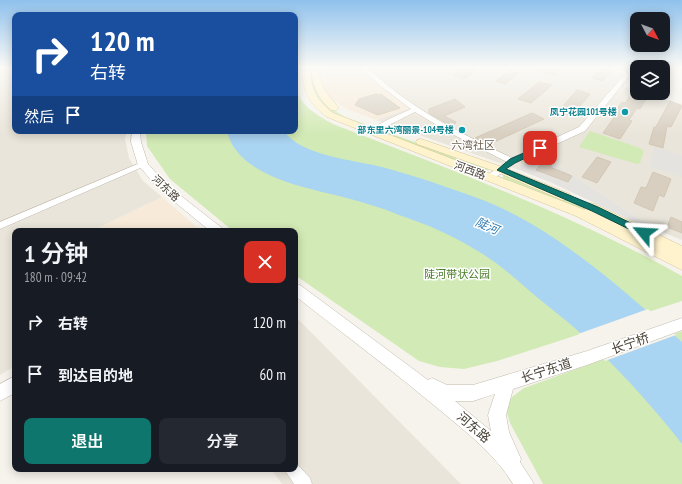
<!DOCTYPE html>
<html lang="zh">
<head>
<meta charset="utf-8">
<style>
	:root { --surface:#171b24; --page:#242831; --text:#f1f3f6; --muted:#9ea1a6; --accent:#0f766e }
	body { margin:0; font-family:"PT Sans Narrow","Noto Sans SC",sans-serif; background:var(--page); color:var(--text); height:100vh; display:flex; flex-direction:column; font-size:15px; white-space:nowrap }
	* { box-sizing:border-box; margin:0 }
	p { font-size:13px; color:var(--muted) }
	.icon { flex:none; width:22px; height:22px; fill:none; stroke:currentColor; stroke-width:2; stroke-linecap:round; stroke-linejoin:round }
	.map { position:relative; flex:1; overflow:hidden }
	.sheet { position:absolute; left:12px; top:228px; width:286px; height:244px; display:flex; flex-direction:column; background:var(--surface); border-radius:8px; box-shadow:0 2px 10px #0003 }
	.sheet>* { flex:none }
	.banner { position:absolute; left:12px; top:12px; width:286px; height:122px; border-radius:8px; box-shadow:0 2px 10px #0003; background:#1a4fa0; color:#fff; overflow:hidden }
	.needle { width:26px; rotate:131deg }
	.tools { position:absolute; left:630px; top:12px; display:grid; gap:8px }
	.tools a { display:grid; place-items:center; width:40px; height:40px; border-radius:8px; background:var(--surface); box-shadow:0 2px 10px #0003; font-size:20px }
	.pin { position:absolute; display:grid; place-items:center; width:34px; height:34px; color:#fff; margin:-17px; border-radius:8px; box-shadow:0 2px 6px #0006 }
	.me { position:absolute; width:44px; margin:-22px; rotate:297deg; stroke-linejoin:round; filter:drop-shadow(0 0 3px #0008) }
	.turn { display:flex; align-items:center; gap:14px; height:84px; padding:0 12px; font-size:18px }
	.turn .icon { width:52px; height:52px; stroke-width:2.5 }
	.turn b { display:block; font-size:28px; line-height:34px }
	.then { display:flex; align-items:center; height:38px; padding:0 12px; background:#0003; gap:8px; font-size:15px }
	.round { display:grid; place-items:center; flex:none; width:42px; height:42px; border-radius:8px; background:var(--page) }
	.overview { display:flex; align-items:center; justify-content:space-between; height:68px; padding:0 12px }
	h1 { font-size:24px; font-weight:600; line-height:30px }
	.primary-button { display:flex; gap:8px; margin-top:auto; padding:8px 12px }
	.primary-button a { flex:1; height:46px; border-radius:8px; background:var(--accent); color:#fff; font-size:16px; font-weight:600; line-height:46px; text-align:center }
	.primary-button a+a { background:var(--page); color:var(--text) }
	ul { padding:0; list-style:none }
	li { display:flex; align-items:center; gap:12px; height:52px; padding:0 12px }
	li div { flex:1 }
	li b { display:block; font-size:15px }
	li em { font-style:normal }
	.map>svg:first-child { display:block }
	.residential { fill:#eae5da }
	.commercial { fill:#f7ead8 }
	.green { fill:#d2eab5 }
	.parking { fill:#e5e3e0 }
	.water { fill:#a9d4f2 }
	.pier { fill:#f6f3ec }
	.building { fill:#d8cfc1; stroke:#d3c7b4 }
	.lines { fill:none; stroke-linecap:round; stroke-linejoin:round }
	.minor-casing { stroke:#c2bbae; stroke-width:1 }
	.tertiary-casing { stroke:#c2bbae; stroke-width:1 }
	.secondary-casing { stroke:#d6c79b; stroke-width:1 }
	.minor { fill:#fff; fill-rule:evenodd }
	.tertiary { fill:#fff; fill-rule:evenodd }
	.secondary { fill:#fff3cd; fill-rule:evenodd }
	.route { fill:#0f766e; stroke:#0a4d48 }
	.culture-dot { fill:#0f9aa8; stroke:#fff; stroke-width:1.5 }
	.labels { text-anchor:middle; stroke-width:3; stroke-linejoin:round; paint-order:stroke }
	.far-culture-label { font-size:9px; font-weight:bold; fill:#0d838f; stroke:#fff; text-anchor:end }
	.far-quarter-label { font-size:11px; fill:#6e6250; stroke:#fff }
	.street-label { font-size:11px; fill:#4b4439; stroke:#fff }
	.park-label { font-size:11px; fill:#4a7f2a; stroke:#fff }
	.water-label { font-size:12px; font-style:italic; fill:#2e7ab2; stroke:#fff }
	.near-street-label { font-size:13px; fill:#4b4439; stroke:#fff }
</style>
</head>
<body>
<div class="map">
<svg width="682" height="484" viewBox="0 0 682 484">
	<rect width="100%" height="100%" fill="#f6f3ec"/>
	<path class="residential" d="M 0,67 L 15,67 L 15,131 L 127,131 L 125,139 L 129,158 L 143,181 L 162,197 L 92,231 L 15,231 L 15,366 L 0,375 Z
		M 367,67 L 639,67 L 637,67 L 637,69 L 623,87 L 637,91 L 637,93 L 644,93 L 682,104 L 682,240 L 655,229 L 543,156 L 514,168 L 376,120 L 413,107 Z
		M 295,316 L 461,484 L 282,484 L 271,469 L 295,469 Z"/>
	<path class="commercial" d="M 322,67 L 362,67 L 381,86 L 409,108 L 376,120 L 349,110 L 334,101 L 327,92 L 323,82 Z
		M 162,197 L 201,231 L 92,231 Z"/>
	<path class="green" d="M 295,67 C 298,72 296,81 297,88 C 299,106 319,116 333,124 C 452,170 571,214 682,276 L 682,301 L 497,361 L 464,369 L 440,367 L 419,361 L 295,275 L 295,231 L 233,231 L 170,179 L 147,146 L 146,131 L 295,131 Z
		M 309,67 L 312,67 C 314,97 319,102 345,117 L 489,169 L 483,173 L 335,115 L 325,108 L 312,93 Z
		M 590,131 L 640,148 L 644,151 L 640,163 L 637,164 L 579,147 Z
		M 503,174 L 572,202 L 629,230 L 503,180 Z
		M 682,331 L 682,484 L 543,484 L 510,423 L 506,409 L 512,397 L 524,388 Z"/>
	<path class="parking" d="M 654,147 L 682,155 L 682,177 L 650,167 Z
		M 543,156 L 655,229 L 650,229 L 550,182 L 514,168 Z"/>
	<path class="water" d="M 227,131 L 284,131 C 301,156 354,160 382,167 C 403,173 424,179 446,187 C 463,193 482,199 499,207 C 566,238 628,294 682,342 L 682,444 C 651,404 615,365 578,331 C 565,319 551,309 538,298 C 518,281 499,263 476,250 C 452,235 426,224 399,215 C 380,207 359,201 339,196 C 302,187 237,175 227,131 Z"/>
	<path class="pier" d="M 648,309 L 676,335 L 605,361 L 578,334 Z"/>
	<path class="building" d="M 466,67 L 482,67 L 464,79 L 453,75 Z
		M 534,67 L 563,67 L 554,75 L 534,69 Z
		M 601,69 L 611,72 L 602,81 L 592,78 Z
		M 510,70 L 519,73 L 505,84 L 496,81 Z
		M 539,82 L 552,85 L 531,103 L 518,99 Z
		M 577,90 L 590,94 L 572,116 L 558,112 Z
		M 633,92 L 648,96 L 640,109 L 637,108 L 629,120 L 632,121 L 620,139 L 603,133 L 615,116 L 612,115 L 622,102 L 625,103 Z
		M 376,94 L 379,95 L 381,94 L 400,108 L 378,115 L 355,105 L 359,99 Z
		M 455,99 L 465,107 L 444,116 L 456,122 L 453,127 L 429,113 L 429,109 Z
		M 670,101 L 682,106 L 671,127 L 667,126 L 663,148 L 649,144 L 654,127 L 656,127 Z
		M 532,113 L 544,119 L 488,145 L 475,138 Z
		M 597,157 L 611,162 L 597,183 L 582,177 Z
		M 543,162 L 552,165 L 550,167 L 572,176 L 568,182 L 536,170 Z
		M 653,172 L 671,179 L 664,197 L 659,195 L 653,211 L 634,203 L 641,187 L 646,188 Z
		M 671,217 L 682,222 L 682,233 L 667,227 Z"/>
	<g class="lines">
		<g class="minor-casing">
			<path id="minor" d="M 361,67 L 367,67 C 409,108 460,133 512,158 L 579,127 L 624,75 L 620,72 L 602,67 C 613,67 623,67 630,75 L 585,131 L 515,163 L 510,168 L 489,181 L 486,180 L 485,178 L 486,176 L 507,162 L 450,133 L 415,112 C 408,115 383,129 378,129 L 378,125 L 389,119 L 411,109 L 378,84 Z
				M 140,163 L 143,163 L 147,165 L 0,229 L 0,222 Z
				M 295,462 L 310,478 L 312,484 L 294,484 L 284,469 L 295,469 Z"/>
		</g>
		<g class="tertiary-casing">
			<path id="tertiary" d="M 132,131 L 140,131 L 141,142 L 148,164 L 167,185 L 222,228 L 224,231 L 210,231 L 159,189 L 138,165 L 131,142 Z
				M 295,284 L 300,285 L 428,380 L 432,378 L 447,385 L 473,385 L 587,351 L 682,318 L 682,330 L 587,365 L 513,389 L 506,415 L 509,432 L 521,459 L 520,462 L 534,484 L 513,484 C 495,454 467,433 441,411 C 393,371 344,334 295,296 ZM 495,394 L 488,415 L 491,431 L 455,401 L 473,401 Z
				M 15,376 L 15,393 L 0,401 L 0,384 Z"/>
		</g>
		<g class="secondary-casing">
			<path id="secondary" d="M 302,67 L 310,67 C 311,90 316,99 333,113 L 585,210 L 584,207 L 585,204 L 590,203 L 595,204 L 682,246 L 682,270 L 576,216 L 327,117 C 308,102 302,91 302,67 Z
				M 311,67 L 319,67 C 320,88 327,93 339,108 L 337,110 L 331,110 C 318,98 312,85 311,67 Z
				M 421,139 L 505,168 L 570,194 L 572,197 L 570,200 L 562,200 L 497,172 L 417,144 L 416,142 L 417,140 Z"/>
		</g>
		<use href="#minor" class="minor"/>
		<use href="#tertiary" class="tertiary"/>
		<use href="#secondary" class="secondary"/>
	</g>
	<linearGradient id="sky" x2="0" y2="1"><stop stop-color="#8fc1ec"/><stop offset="0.5" stop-color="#fbfaf6"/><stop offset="1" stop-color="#fbfaf6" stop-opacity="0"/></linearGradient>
	<rect width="682" height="135" fill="url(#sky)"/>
	<path class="route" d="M 540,146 L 543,148 L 542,150 L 515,163 L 506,169 L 598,207 L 647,231 L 649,233 L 647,235 L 641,235 L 592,211 L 497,170 L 510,159 Z"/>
	<g class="culture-dot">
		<circle cx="625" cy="112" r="4"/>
		<circle cx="462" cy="130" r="4"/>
	</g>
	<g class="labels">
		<g class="far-culture-label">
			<text x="617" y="115">凤宁花园101号楼</text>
			<text x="454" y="133">部东里六湾丽景-104号楼</text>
		</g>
		<g class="far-quarter-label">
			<text x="473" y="149">六湾社区</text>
		</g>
		<g class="street-label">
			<text transform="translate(470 170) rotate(20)" y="4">河西路</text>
			<text transform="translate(166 188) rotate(43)" y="4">河东路</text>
		</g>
		<g class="park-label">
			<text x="457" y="278">陡河带状公园</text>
		</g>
		<g class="water-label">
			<text transform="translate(487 226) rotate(23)" y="4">陡河</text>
		</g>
		<g class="near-street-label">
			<text transform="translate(630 343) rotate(-19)" y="5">长宁桥</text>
			<text transform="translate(546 370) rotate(-18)" y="5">长宁东道</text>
			<text transform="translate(474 427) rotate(41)" y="5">河东路</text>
		</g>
	</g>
</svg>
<div class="tools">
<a><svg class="needle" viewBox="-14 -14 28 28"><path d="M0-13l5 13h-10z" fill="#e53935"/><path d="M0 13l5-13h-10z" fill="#9ea1a6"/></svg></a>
<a><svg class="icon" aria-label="layers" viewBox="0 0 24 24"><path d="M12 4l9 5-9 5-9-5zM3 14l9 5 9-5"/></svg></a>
</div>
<div class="pin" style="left:540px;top:148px;background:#d93025"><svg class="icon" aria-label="arrive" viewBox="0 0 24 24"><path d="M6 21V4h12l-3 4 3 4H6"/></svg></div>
<svg class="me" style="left:644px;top:233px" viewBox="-20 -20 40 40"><path d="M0-17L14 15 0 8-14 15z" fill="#0f766e" stroke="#fff" stroke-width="4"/></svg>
<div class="banner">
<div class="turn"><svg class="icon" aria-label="right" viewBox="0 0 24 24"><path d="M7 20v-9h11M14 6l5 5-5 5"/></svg><div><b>120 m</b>右转</div></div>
<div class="then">然后<svg class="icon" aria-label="arrive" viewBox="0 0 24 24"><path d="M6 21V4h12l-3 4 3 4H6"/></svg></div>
</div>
<section class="sheet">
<div class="overview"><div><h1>1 分钟</h1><p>180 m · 09:42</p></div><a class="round" style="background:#d93025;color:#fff"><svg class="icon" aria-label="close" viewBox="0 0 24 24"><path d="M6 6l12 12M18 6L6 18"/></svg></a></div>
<ul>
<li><svg class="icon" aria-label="right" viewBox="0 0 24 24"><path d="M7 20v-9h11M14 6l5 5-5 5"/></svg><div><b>右转</b></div><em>120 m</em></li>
<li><svg class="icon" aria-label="arrive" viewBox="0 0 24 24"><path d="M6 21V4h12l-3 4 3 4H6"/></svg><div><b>到达目的地</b></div><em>60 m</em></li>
</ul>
<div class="primary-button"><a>退出</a><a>分享</a></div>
</section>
</div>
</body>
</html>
